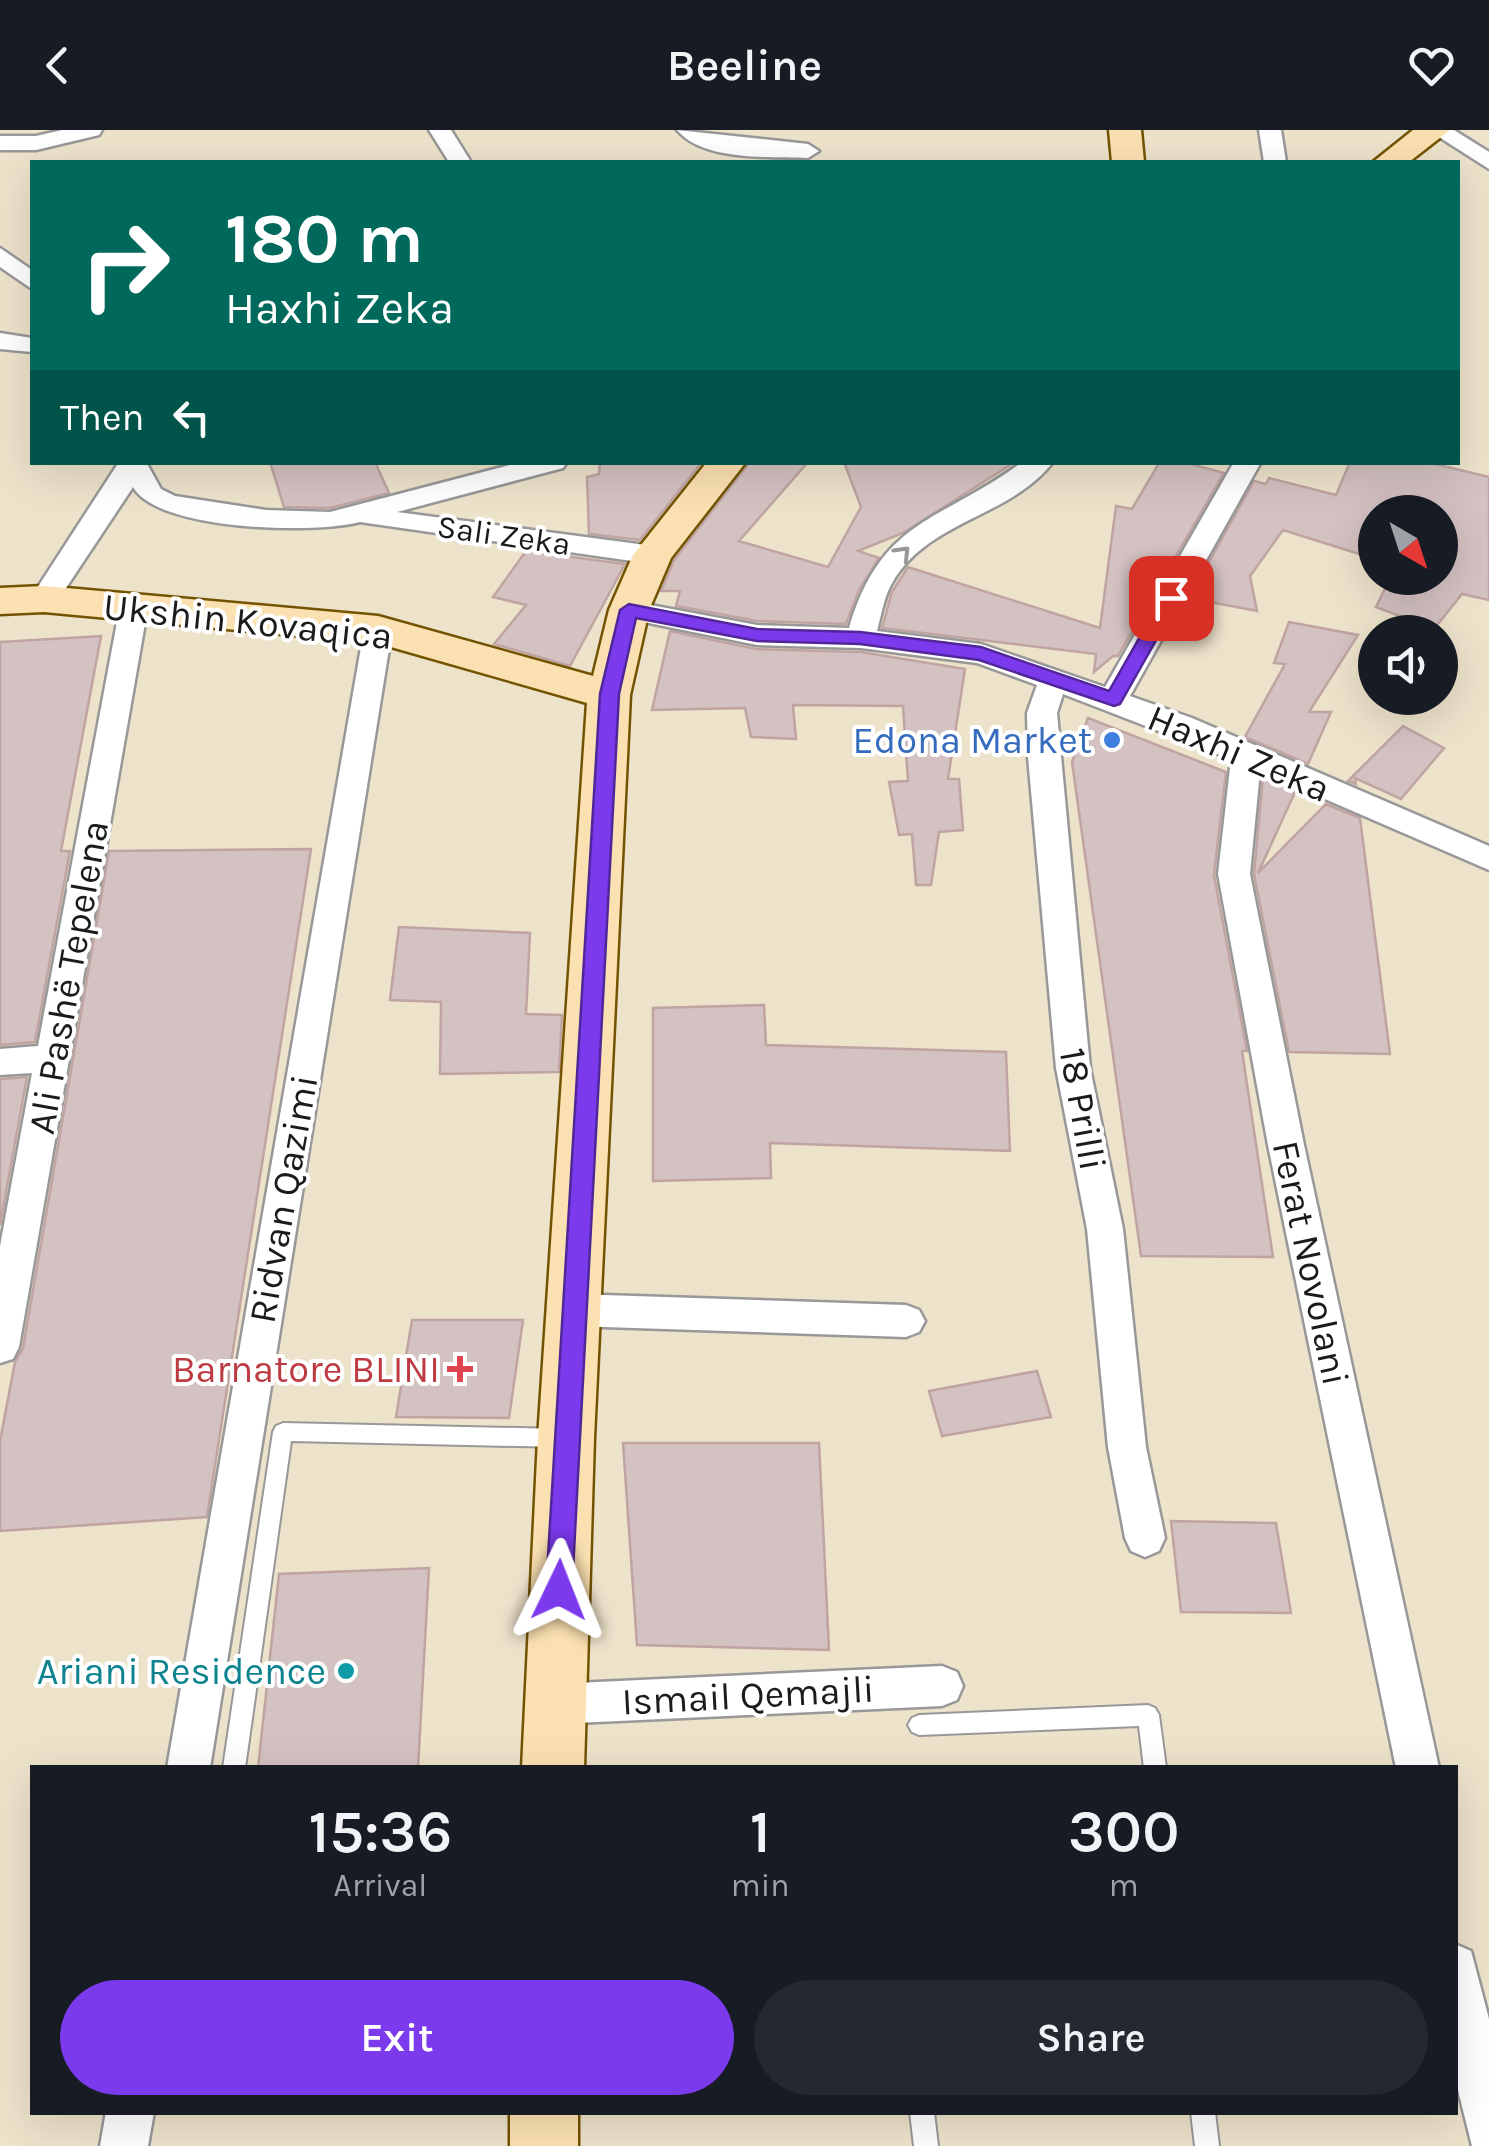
<!DOCTYPE html>
<html lang="en">
<head>
<meta charset="utf-8">
<style>
	:root { --surface:#171b24; --page:#242831; --text:#f1f3f6; --muted:#9ea1a6; --accent:#7c3aed }
	body { margin:0; font-family:Karla,sans-serif; background:var(--page); color:var(--text); height:100vh; display:flex; flex-direction:column; font-size:38px; white-space:nowrap }
	* { box-sizing:border-box; margin:0 }
	p { font-size:32px; color:var(--muted) }
	.icon { flex:none; width:55px; height:55px; fill:none; stroke:currentColor; stroke-width:2; stroke-linecap:round; stroke-linejoin:round }
	.map { position:relative; flex:1; overflow:hidden }
	.drawer { position:absolute; left:30px; top:1635px; width:1428px; height:350px; display:flex; flex-direction:column; background:var(--surface); border-radius:0px; box-shadow:0 10px 40px #0002 }
	.drawer>* { flex:none }
	.guide { position:absolute; left:30px; top:30px; width:1430px; height:305px; border-radius:0px; box-shadow:0 10px 40px #0002; background:#00695c; color:#fff; overflow:hidden }
	.needle { width:65px; rotate:141deg }
	.buttons { position:absolute; left:1358px; top:365px; display:grid; gap:20px }
	.buttons a { display:grid; place-items:center; width:100px; height:100px; border-radius:50%; background:var(--surface); box-shadow:0 10px 40px #0002; font-size:50px }
	.pin { position:absolute; display:grid; place-items:center; width:85px; height:85px; color:#fff; margin:-42px; border-radius:20px; box-shadow:0 5px 15px #0006 }
	.me { position:absolute; width:110px; margin:-55px; rotate:2deg; stroke-linejoin:round; filter:drop-shadow(0 0 8px #0008) }
	.turn { display:flex; align-items:center; gap:35px; height:210px; padding:0 30px; font-size:45px }
	.turn .icon { width:130px; height:130px; stroke-width:2.5 }
	.turn b { display:block; font-size:70px; line-height:85px }
	.then { display:flex; align-items:center; height:95px; padding:0 30px; background:#0003; gap:20px; font-size:38px }
	.eta { display:flex; justify-content:space-evenly; align-items:center; height:170px; text-align:center }
	.eta b { font-size:60px; font-weight:600; line-height:70px }
	.cta { display:flex; gap:20px; margin-top:auto; padding:20px 30px }
	.cta a { flex:1; height:115px; border-radius:60px; background:var(--accent); color:#fff; font-size:40px; font-weight:600; line-height:115px; text-align:center }
	.cta a+a { background:var(--page); color:var(--text) }
	header { display:flex; justify-content:space-between; align-items:center; height:130px; padding:0 30px; background:var(--surface); font-size:45px; font-weight:600 }
	.map>svg:first-child { display:block }
	.farmland { fill:#ede2ca; fill-rule:evenodd }
	.building { fill:#d4c1c1; stroke:#bfa4a2; stroke-width:2.5 }
	.lines { fill:none; stroke-linecap:round; stroke-linejoin:round }
	.lane-casing { stroke:#989898; stroke-width:4 }
	.street-casing { stroke:#989898; stroke-width:5 }
	.secondary-casing { stroke:#735302; stroke-width:5 }
	.lane { fill:#fff; fill-rule:evenodd }
	.street { fill:#fff; fill-rule:evenodd }
	.secondary { fill:#fbe1b1; fill-rule:evenodd }
	.oneway { stroke:#989898 }
	.route { fill:#7c3aed; stroke:#51269a; stroke-width:2.5 }
	.shop-dot { fill:#3f7fe0; stroke:#fff; stroke-width:4 }
	.health-dot { fill:#e0444e; stroke:#fff; stroke-width:4 }
	.culture-dot { fill:#0f9aa8; stroke:#fff; stroke-width:4 }
	.labels { text-anchor:middle; stroke-width:8; stroke-linejoin:round; paint-order:stroke }
	.far-street-label { font-size:32px; fill:#1b1b1b; stroke:#fff }
	.street-label { font-size:38px; fill:#1b1b1b; stroke:#fff }
	.shop-label { font-size:38px; fill:#366cbe; stroke:#fff; text-anchor:end }
	.health-label { font-size:38px; fill:#be3a42; stroke:#fff; text-anchor:end }
	.culture-label { font-size:38px; fill:#0d838f; stroke:#fff; text-anchor:end }
</style>
</head>
<body>
<header><svg class="icon" aria-label="back" viewBox="0 0 24 24"><path d="M15 5l-7 7 7 7"/></svg>Beeline<svg class="icon" aria-label="heart" viewBox="0 0 24 24"><path d="M12 20l-8-8c-3-5 5-10 8-4 3-6 11-1 8 4z"/></svg></header>
<div class="map">
<svg width="1489" height="2016" viewBox="0 0 1489 2016">
	<rect width="100%" height="100%" fill="#ede4e0"/>
	<path class="farmland" d="M 0,0 L 1489,0 L 1489,2016 L 0,2016 ZM 32,32 L 1458,32 L 1458,332 L 32,332 ZM 1375,382 L 1440,382 L 1440,448 L 1375,448 ZM 1375,502 L 1440,502 L 1440,568 L 1375,568 ZM 32,1638 L 1455,1638 L 1455,1982 L 32,1982 Z"/>
	<path class="building" d="M 270,332 L 375,332 L 389,363 L 330,378 L 284,377 Z
		M 600,332 L 702,332 L 640,410 L 589,404 L 587,347 L 599,344 Z
		M 750,332 L 808,332 L 739,411 L 828,437 L 861,377 L 844,332 L 1015,332 L 903,403 L 858,421 L 879,428 L 859,460 L 846,494 L 757,491 L 676,476 L 680,461 L 661,461 L 674,430 Z
		M 1350,332 L 1427,332 L 1489,347 L 1489,470 L 1462,464 L 1434,499 L 1376,477 L 1390,448 L 1440,448 L 1440,382 L 1375,382 L 1375,429 L 1283,400 L 1250,446 L 1257,481 L 1189,468 L 1254,351 L 1266,354 L 1269,348 L 1336,365 Z
		M 1159,333 L 1187,333 L 1224,343 L 1118,526 L 1113,526 L 1094,542 L 1096,524 L 882,498 L 892,462 L 908,437 L 1100,498 L 1116,376 L 1132,379 Z
		M 526,421 L 625,434 L 570,536 L 494,514 L 526,475 L 493,467 Z
		M 1289,492 L 1358,505 L 1309,582 L 1331,582 L 1308,634 L 1245,607 L 1285,534 L 1274,533 Z
		M 670,501 L 756,519 L 861,522 L 965,539 L 948,649 L 959,649 L 963,700 L 939,702 L 931,755 L 916,755 L 912,704 L 899,705 L 889,652 L 908,651 L 903,576 L 793,575 L 796,609 L 751,607 L 745,578 L 652,580 Z
		M 101,506 L 61,721 L 70,721 L 35,912 L 0,915 L 0,512 Z
		M 1088,588 L 1226,642 L 1214,745 L 1247,921 L 1242,921 L 1273,1127 L 1141,1126 L 1072,632 Z
		M 1403,596 L 1444,618 L 1401,669 L 1355,648 L 1356,654 L 1348,651 Z
		M 1263,646 L 1296,660 L 1258,743 L 1326,674 L 1360,688 L 1390,924 L 1289,922 L 1254,744 Z
		M 311,719 L 207,1387 L 0,1401 L 0,1311 L 15,1232 L 23,1218 L 109,721 Z
		M 399,797 L 530,803 L 526,884 L 562,885 L 559,942 L 440,944 L 441,872 L 390,870 Z
		M 764,875 L 766,915 L 1006,922 L 1010,1021 L 770,1013 L 771,1048 L 653,1051 L 653,878 Z
		M 27,947 L 0,1095 L 0,949 Z
		M 412,1190 L 523,1190 L 509,1288 L 396,1287 Z
		M 1037,1241 L 1051,1287 L 942,1306 L 929,1261 Z
		M 623,1313 L 819,1313 L 829,1520 L 637,1515 Z
		M 1171,1391 L 1276,1393 L 1291,1483 L 1181,1482 Z
		M 429,1438 L 418,1638 L 258,1638 L 279,1444 Z"/>
	<g class="lines">
		<g class="lane-casing">
			<path id="lane" d="M 283,1293 L 560,1299 L 567,1302 L 570,1308 L 567,1314 L 560,1317 L 291,1311 L 245,1638 L 223,1638 L 273,1302 L 276,1296 Z
				M 1148,1575 L 1155,1578 L 1159,1585 L 1166,1638 L 1144,1638 L 1139,1596 L 919,1605 L 912,1602 L 908,1595 L 912,1588 L 919,1585 Z
				M 910,1982 L 934,1982 L 938,2016 L 914,2016 Z
				M 1191,1982 L 1215,1982 L 1219,2016 L 1195,2016 Z"/>
		</g>
		<g class="street-casing">
			<path id="street" d="M 62,0 L 102,0 L 99,5 L 36,20 L 0,20 L 0,6 L 36,6 Z
				M 429,0 L 451,0 L 471,32 L 449,32 Z
				M 677,0 L 808,14 L 819,21 L 808,28 C 770,26 704,32 677,0 Z
				M 1259,0 L 1281,0 L 1286,32 L 1264,32 Z
				M 1428,0 L 1454,0 L 1489,22 L 1489,39 Z
				M 0,118 L 32,140 L 32,159 L 0,137 Z
				M 0,203 L 32,208 L 32,222 L 0,219 Z
				M 119,332 L 146,332 L 161,359 L 175,366 L 266,380 L 330,382 L 521,332 L 567,332 L 563,338 L 397,382 L 653,416 L 667,425 L 653,434 L 360,392 C 315,404 158,401 133,357 L 54,476 L 34,476 L 30,469 Z
				M 1022,332 L 1053,332 C 1010,388 926,390 891,455 C 884,468 881,486 877,501 L 981,514 L 1105,557 L 1234,332 L 1261,332 L 1130,566 L 1192,588 L 1489,716 L 1489,740 L 1260,641 L 1250,744 L 1304,1015 L 1439,1638 L 1396,1638 L 1268,1015 L 1218,744 L 1231,629 L 1063,564 L 1057,583 L 1090,938 L 1123,1099 L 1146,1317 L 1165,1408 L 1159,1421 L 1145,1427 L 1131,1421 L 1125,1408 L 1108,1317 L 1087,1099 L 1056,938 L 1028,627 L 1027,583 L 1037,555 L 977,533 L 861,518 L 757,515 L 629,489 L 615,480 L 629,471 L 757,495 L 849,498 C 882,387 940,393 1022,332 Z
				M 134,467 L 148,476 L 19,1217 L 13,1229 L 0,1233 L 0,1116 L 32,943 L 0,945 L 0,919 L 38,916 L 120,476 Z
				M 378,491 L 392,500 L 210,1638 L 167,1638 L 364,500 Z
				M 573,1164 L 906,1175 L 919,1180 L 925,1191 L 919,1202 L 906,1207 L 573,1196 L 560,1191 L 554,1180 L 560,1169 Z
				M 942,1536 L 957,1542 L 963,1556 L 957,1570 L 942,1576 L 554,1594 L 539,1588 L 533,1574 L 539,1560 L 554,1554 Z
				M 1455,1814 L 1471,1821 L 1489,1889 L 1489,2016 L 1472,2016 L 1455,1948 Z
				M 106,1982 L 154,1982 L 148,2016 L 100,2016 Z"/>
		</g>
		<g class="secondary-casing">
			<path id="secondary" d="M 1109,0 L 1141,0 L 1144,32 L 1112,32 Z
				M 1413,0 L 1450,0 L 1409,32 L 1373,32 Z
				M 707,332 L 746,332 L 671,428 L 649,480 L 630,565 L 594,1308 L 584,1638 L 522,1638 L 538,1308 L 587,573 L 377,513 L 44,482 L 0,484 L 0,458 L 44,456 L 378,486 L 593,546 L 609,480 L 633,425 Z
				M 510,1982 L 578,1982 L 578,2016 L 510,2016 Z"/>
		</g>
		<use href="#lane" class="lane"/>
		<use href="#street" class="street"/>
		<use href="#secondary" class="secondary"/>
	</g>
	<defs><path id="oneway-chevron" d="M-2-3.5L2.5 0L-2 3.5" fill="none" stroke-width="1.6" stroke-linecap="round" stroke-linejoin="round" transform="scale(2.5)"/></defs>
	<use class="oneway" href="#oneway-chevron" transform="translate(903 423) rotate(-46)"/>
	<path class="route" d="M 1171,462 L 1180,468 L 1120,574 L 1114,576 L 979,530 L 860,514 L 757,511 L 636,488 L 619,564 L 572,1460 L 569,1469 L 559,1472 L 550,1469 L 546,1460 L 600,564 L 620,480 L 629,474 L 757,499 L 860,502 L 981,517 L 1109,561 L 1162,468 Z"/>
	<circle class="shop-dot" cx="1112" cy="610" r="10"/>
	<path class="health-dot" d="M455 1224h10v10h10v10h-10v10h-10v-10h-10v-10h10z"/>
	<circle class="culture-dot" cx="346" cy="1541" r="10"/>
	<g class="labels">
		<g class="far-street-label">
			<text transform="translate(504 405) rotate(8)" y="11">Sali Zeka</text>
		</g>
		<g class="street-label">
			<text transform="translate(248 491) rotate(6)" y="13">Ukshin Kovaqica</text>
			<text transform="translate(1239 623) rotate(23)" y="13">Haxhi Zeka</text>
			<text transform="translate(68 847) rotate(-80)" y="13">Ali Pashë Tepelena</text>
			<text transform="translate(1083 979) rotate(80)" y="13">18 Prilli</text>
			<text transform="translate(283 1069) rotate(-80)" y="13">Ridvan Qazimi</text>
			<text transform="translate(1311 1133) rotate(78)" y="13">Ferat Novolani</text>
			<text transform="translate(748 1565) rotate(-3)" y="13">Ismail Qemajli</text>
		</g>
		<g class="shop-label">
			<text x="1092" y="623">Edona Market</text>
		</g>
		<g class="health-label">
			<text x="440" y="1252">Barnatore BLINI</text>
		</g>
		<g class="culture-label">
			<text x="326" y="1554">Ariani Residence</text>
		</g>
	</g>
</svg>
<div class="buttons">
<a><svg class="needle" viewBox="-14 -14 28 28"><path d="M0-13l5 13h-10z" fill="#e53935"/><path d="M0 13l5-13h-10z" fill="#9ea1a6"/></svg></a>
<a><svg class="icon" aria-label="sound" viewBox="0 0 24 24"><path d="M4 9h4l5-4v14l-5-4H4zM17 9q2 3 0 6"/></svg></a>
</div>
<div class="pin" style="left:1171px;top:468px;background:#d93025"><svg class="icon" aria-label="arrive" viewBox="0 0 24 24"><path d="M6 21V4h12l-3 4 3 4H6"/></svg></div>
<svg class="me" style="left:559px;top:1460px" viewBox="-20 -20 40 40"><path d="M0-17L14 15 0 8-14 15z" fill="#7c3aed" stroke="#fff" stroke-width="4"/></svg>
<div class="guide">
<div class="turn"><svg class="icon" aria-label="right" viewBox="0 0 24 24"><path d="M7 20v-9h11M14 6l5 5-5 5"/></svg><div><b>180 m</b>Haxhi Zeka</div></div>
<div class="then">Then<svg class="icon" aria-label="left" viewBox="0 0 24 24"><path d="M17 20v-9H6M10 6l-5 5 5 5"/></svg></div>
</div>
<section class="drawer">
<div class="eta">
<div><b>15:36</b><p>Arrival</p></div>
<div><b>1</b><p>min</p></div>
<div><b>300</b><p>m</p></div>
</div>
<div class="cta"><a>Exit</a><a>Share</a></div>
</section>
</div>
</body>
</html>
